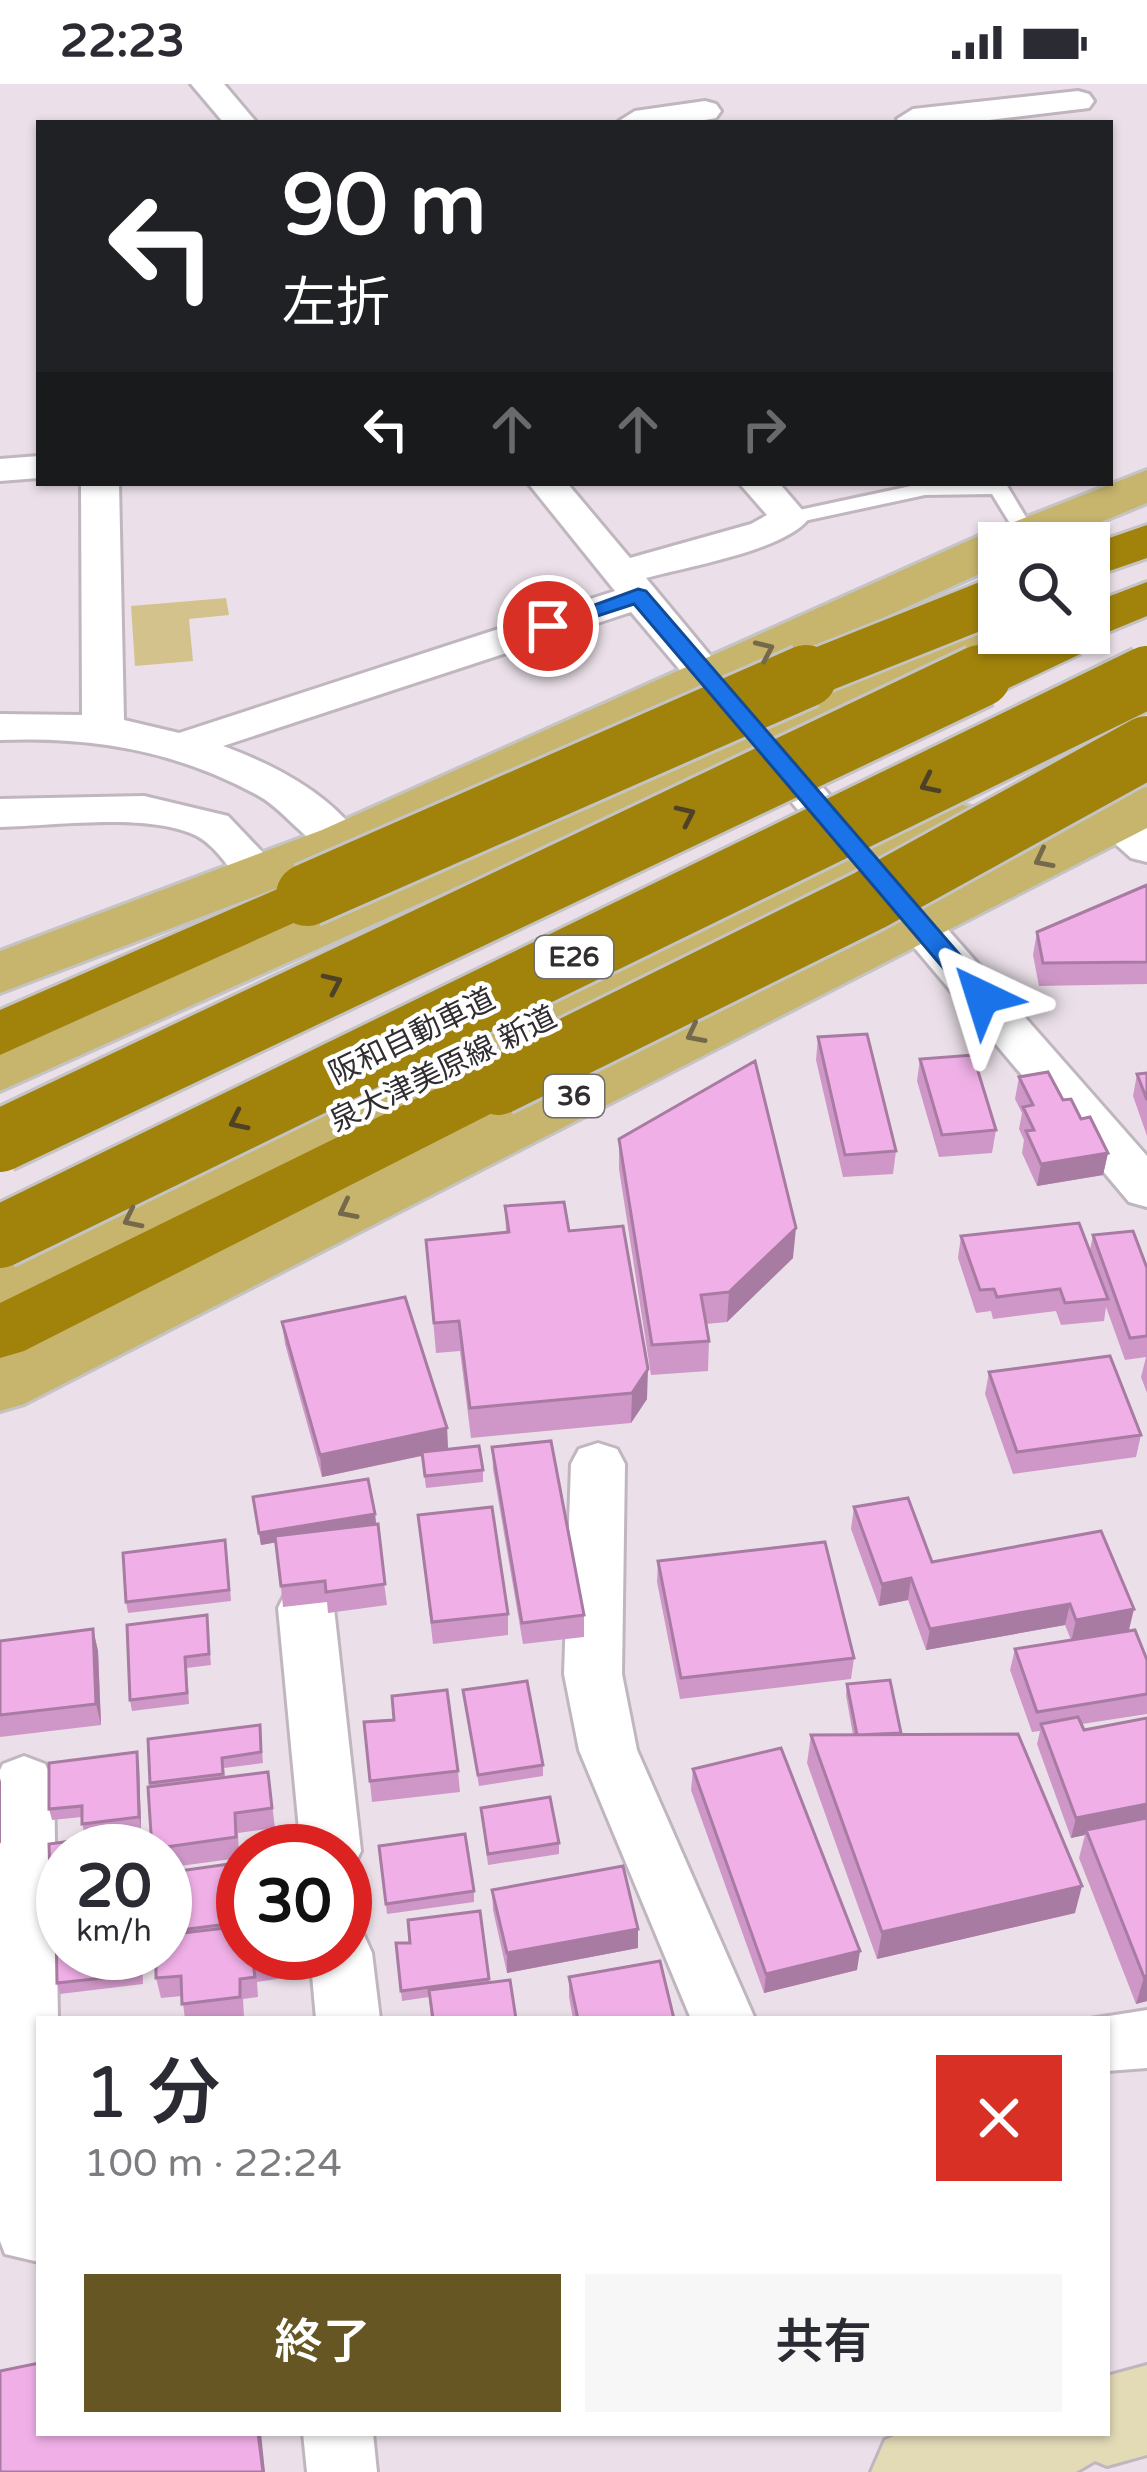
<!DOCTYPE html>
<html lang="ja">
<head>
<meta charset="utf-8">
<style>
	:root { --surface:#fff; --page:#f7f7f7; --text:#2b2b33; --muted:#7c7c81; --accent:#665623 }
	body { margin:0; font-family:"Varela Round","Noto Sans JP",sans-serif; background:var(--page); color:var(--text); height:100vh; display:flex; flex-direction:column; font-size:45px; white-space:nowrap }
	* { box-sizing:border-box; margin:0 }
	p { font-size:39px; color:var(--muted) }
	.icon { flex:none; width:66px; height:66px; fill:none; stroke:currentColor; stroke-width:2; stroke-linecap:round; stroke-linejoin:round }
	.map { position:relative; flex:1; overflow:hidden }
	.drawer { position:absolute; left:36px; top:1932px; width:1074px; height:420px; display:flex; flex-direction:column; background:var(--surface); border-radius:0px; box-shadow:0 3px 9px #0004 }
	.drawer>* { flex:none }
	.hud { position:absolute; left:36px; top:36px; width:1077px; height:366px; border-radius:0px; box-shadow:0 3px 9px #0004; background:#202124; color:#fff; overflow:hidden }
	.tools { position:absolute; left:978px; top:438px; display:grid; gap:24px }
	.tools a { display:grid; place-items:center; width:132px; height:132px; border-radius:0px; background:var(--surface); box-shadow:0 3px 9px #0004; font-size:60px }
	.speed { position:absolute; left:36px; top:1740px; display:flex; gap:24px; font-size:60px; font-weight:700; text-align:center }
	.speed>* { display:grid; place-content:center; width:156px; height:156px; border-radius:50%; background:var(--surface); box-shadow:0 3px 9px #0004; line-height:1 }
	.speed small { font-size:30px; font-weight:400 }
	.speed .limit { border:18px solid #d22; background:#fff; color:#111 }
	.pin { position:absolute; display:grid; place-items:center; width:102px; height:102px; color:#fff; margin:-51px; border:6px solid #fff; border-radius:50%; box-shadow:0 3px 12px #0007 }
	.me { position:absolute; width:132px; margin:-66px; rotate:319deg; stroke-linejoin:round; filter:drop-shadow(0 0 9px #0008) }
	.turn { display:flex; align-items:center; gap:42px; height:252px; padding:0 48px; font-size:54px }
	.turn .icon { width:156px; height:156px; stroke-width:2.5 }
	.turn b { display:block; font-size:84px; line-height:102px }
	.lanes { display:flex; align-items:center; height:114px; padding:0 48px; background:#0003; justify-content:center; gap:60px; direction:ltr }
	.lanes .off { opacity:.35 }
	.round { display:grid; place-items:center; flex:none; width:126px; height:126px; border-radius:0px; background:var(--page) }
	.overview { display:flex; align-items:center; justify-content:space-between; height:204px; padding:0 48px }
	h1 { font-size:72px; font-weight:600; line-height:90px }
	.action { display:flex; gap:24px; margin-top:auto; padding:24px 48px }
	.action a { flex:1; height:138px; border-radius:0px; background:var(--accent); color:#fff; font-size:48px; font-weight:600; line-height:138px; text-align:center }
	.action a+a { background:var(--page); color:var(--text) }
	.status { display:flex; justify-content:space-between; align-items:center; height:84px; padding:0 60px; background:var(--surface); direction:ltr }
	.status svg { height:33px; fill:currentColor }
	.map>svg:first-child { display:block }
	.green { fill:#d4c28c }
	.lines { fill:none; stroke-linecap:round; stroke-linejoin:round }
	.lane-casing { stroke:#c0b6bf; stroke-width:6 }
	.street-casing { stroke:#c0b6bf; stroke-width:6 }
	.secondary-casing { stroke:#c0b6bf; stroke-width:6 }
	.primary-casing { stroke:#c5c4c5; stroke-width:6 }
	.highway-casing { stroke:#c5c4c5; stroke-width:6 }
	.lane { fill:#fff; fill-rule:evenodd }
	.street { fill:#fff; fill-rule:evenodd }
	.secondary { fill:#e3dab6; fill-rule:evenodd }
	.primary { fill:#c7b56d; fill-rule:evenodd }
	.highway { fill:#a1830c; fill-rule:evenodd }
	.highway-bridge-far1-casing { stroke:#c5c4c5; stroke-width:51; stroke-linecap:butt }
	.highway-bridge-casing { stroke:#c5c4c5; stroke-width:68; stroke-linecap:butt }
	.highway-bridge-far1 { stroke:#a1830c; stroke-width:46 }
	.highway-bridge { stroke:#a1830c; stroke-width:62 }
	.wall { fill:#ce97c7 }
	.shaded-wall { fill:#a87ba2 }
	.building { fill:#f0b0e7; stroke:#a87ba2; stroke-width:3 }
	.oneway { stroke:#746a4b }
	.oneway2 { stroke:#4d4227 }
	.route { fill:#1a73e8; stroke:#114b97; stroke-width:3 }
	.labels { text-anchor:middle; stroke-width:9; stroke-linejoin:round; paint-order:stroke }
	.shield { fill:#fff; stroke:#6f6c6e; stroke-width:3 }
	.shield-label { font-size:27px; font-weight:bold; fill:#312d30 }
	.street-label { font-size:30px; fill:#312d30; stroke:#fff }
</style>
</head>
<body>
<div class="status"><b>22:23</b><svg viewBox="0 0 49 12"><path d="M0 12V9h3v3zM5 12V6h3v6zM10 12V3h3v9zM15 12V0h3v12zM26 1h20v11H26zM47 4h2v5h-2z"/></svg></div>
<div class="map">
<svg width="1147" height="2388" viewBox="0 0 1147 2388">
	<rect width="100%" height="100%" fill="#ebe0e9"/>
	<path class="green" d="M 226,514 L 229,531 L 189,535 L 193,577 L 135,582 L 131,522 Z"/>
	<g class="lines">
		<g class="lane-casing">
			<path id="lane" d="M 925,399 L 1006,400 L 1036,450 L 1033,454 L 1019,454 L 992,410 L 925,411 L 790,440 L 780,434 L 790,428 Z"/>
		</g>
		<g class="street-casing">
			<path id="street" d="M 191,0 L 224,0 L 257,39 L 224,39 Z
				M 1078,7 L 1089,10 L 1094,17 L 1089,24 L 964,39 L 900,39 L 897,35 L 913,25 Z
				M 705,17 L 716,20 L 721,27 L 716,34 L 688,39 L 619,37 L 635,27 Z
				M 39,372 L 39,394 L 0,397 L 0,375 Z
				M 81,399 L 119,399 L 124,636 L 179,649 L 615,507 L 528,399 L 567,399 L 630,474 L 751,440 L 767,431 L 739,399 L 779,399 L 809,434 C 787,466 685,483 646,494 L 768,641 L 1147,1072 L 1147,1123 L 1129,1118 L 631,528 L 223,662 C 275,681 333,711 364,759 L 358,769 C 317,780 292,730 259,712 C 177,667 93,652 0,656 L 0,630 L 82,631 Z
				M 144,712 L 228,732 L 285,792 L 279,802 C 235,814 229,769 197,752 C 149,728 54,742 0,743 L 0,715 Z
				M 1114,725 L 1147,742 L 1147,778 L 1131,774 L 1092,739 L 1099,729 Z
				M 598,1359 L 617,1365 L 625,1380 L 622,1590 L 637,1666 L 755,1935 L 691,1935 L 579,1666 L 564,1590 L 571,1380 L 579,1365 Z
				M 306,1501 L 326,1508 L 334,1524 L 361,1767 L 352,1786 L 345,1788 L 345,1767 L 301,1767 L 278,1524 L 286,1508 Z
				M 24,1672 L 45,1680 L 54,1698 L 58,1935 L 39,1935 L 39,2178 L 5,2170 L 0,2157 L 0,1686 L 3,1680 Z
				M 345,1842 L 363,1849 L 372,1869 L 380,1935 L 316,1935 L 310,1869 L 345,1869 Z
				M 1147,1926 L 1147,1984 L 1107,1987 L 1107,1935 L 1090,1935 Z
				M 303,2349 L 373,2349 L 377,2388 L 307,2388 Z"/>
		</g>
		<g class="secondary-casing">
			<path id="secondary" d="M 1147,2281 L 1147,2371 L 1107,2382 L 1095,2377 L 1076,2388 L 871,2388 L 885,2356 L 901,2349 L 1107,2349 L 1107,2292 Z"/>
		</g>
		<g class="primary-casing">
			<path id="primary" d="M 1147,386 L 1147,419 L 1050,459 L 999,459 L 999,481 L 362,772 L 0,909 L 0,867 L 322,746 L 981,451 Z
				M 980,525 L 999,531 L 998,552 L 772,662 L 0,1007 L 0,961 Z
				M 1147,703 L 1147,744 L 24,1320 L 0,1327 L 0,1270 L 1127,709 Z
				M 959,720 L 979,725 L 987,738 L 979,751 L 23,1216 L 0,1224 L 0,1171 L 939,725 Z"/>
		</g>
		<g class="highway-casing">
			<path id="highway" d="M 1147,441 L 1147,474 L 1089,494 L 1089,461 Z
				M 1147,498 L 1147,532 L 1089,556 L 1069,549 L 1089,549 L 1089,520 Z
				M 307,792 L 327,798 L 336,811 L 327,824 L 0,971 L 0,926 Z
				M 498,978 L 520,985 L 529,1000 L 520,1015 L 24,1267 L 0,1274 L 0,1219 L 476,985 Z"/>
		</g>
		<use href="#lane" class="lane"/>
		<use href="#street" class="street"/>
		<use href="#secondary" class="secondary"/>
		<use href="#primary" class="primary"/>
		<use href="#highway" class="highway"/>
		<g class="highway-bridge-far1-casing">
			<path id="highway-bridge-far1" d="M 798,595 L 999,515
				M 974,595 L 1071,549
				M 1143,595 L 1147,593"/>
		</g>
		<g class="highway-bridge-casing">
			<path id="highway-bridge" d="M 307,811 L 806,592
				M 498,1000 L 870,816 L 1147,663
				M 0,1057 L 980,592
				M 0,1153 L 1147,593"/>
		</g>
		<use href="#highway-bridge-far1" class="highway-bridge-far1"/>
		<use href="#highway-bridge" class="highway-bridge"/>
	</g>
	<path class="wall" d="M 1147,801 L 1147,900 L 1039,902 L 1033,871 L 1037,848 Z
		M 818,953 L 896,1067 L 893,1090 L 843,1093 L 816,976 Z
		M 920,975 L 996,1046 L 992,1069 L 939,1073 L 917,997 Z
		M 1147,989 L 1147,1052 L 1133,1012 L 1137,990 Z
		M 1019,993 L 1063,1016 L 1081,1035 L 1108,1069 L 1103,1091 L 1037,1102 L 1022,1069 L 1024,1056 L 1019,1045 L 1022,1029 L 1015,1015 Z
		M 619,1055 L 793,1174 L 727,1238 L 706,1240 L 709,1257 L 708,1287 L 651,1291 L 619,1085 Z
		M 505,1122 L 569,1147 L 647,1315 L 631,1339 L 471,1354 L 460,1267 L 436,1269 L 426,1156 L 506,1149 Z
		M 1093,1151 L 1147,1184 L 1147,1309 L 1141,1293 L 1146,1273 L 1125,1276 L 1106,1223 L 1104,1237 L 1061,1241 L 1056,1227 L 993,1235 L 991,1227 L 976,1229 L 958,1174 L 961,1152 L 1090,1166 Z
		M 282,1238 L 447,1344 L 448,1365 L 483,1386 L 483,1398 L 426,1404 L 422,1372 L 322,1393 L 285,1260 Z
		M 989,1288 L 1141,1351 L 1136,1373 L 1013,1390 L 985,1310 Z
		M 492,1363 L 584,1531 L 584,1553 L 523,1560 L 493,1385 Z
		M 253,1413 L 375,1430 L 387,1521 L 328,1529 L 327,1518 L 283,1523 L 276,1458 L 261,1461 Z
		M 854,1423 L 932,1478 L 1101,1447 L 1129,1546 L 1147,1576 L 1147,1630 L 1082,1640 L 1084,1646 L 1147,1634 L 1147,1917 L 1136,1920 L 1079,1774 L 1085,1751 L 1071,1754 L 1037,1660 L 1040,1647 L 1032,1648 L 1010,1586 L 1015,1565 L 1071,1556 L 1065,1541 L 926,1566 L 908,1516 L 879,1522 L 851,1445 Z
		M 418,1431 L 508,1530 L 508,1551 L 433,1560 Z
		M 227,1467 L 231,1517 L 128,1529 L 126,1518 Z
		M 658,1477 L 854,1574 L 851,1595 L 680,1615 L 657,1498 Z
		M 207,1531 L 211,1581 L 187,1584 L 189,1620 L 132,1627 L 130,1616 Z
		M 93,1545 L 98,1567 L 101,1641 L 0,1653 L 0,1557 Z
		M 847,1600 L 901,1651 L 1075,1829 L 877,1875 L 807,1679 L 811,1651 L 853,1651 L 846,1611 Z
		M 463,1606 L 543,1681 L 543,1692 L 479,1702 Z
		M 364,1638 L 458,1687 L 460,1708 L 372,1718 Z
		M 260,1641 L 263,1679 L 224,1684 L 225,1693 L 268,1688 L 275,1744 L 238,1749 L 239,1774 L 165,1784 L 165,1767 L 153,1767 L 152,1765 L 148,1655 Z
		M 137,1668 L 139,1679 L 141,1744 L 84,1751 L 82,1733 L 52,1736 L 49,1725 Z
		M 693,1685 L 857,1886 L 764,1909 L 691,1706 Z
		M 481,1724 L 559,1759 L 559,1770 L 488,1781 Z
		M 137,1748 L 140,1767 L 63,1767 L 63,1834 L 54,1836 L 51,1825 L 49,1760 Z
		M 379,1762 L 474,1807 L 474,1818 L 387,1830 Z
		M 243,1778 L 243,1869 L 282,1869 L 283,1894 L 257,1898 L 258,1913 L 243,1915 L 244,1933 L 224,1935 L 185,1935 L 182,1912 L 161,1914 L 156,1894 L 165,1869 L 165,1789 Z
		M 492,1806 L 638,1864 L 507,1889 L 493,1826 Z
		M 480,1827 L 489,1899 L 516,1935 L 431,1935 L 429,1913 L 402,1917 L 396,1859 L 410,1859 Z
		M 142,1869 L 143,1900 L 60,1910 L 57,1899 Z
		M 569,1893 L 674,1935 L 573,1935 L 569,1913 Z"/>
	<path class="shaded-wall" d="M 1108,1069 L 1103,1091 L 1037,1102 L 1041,1080 Z
		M 796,1144 L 793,1174 L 727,1238 L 729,1208 Z
		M 648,1285 L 647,1315 L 631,1339 L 632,1309 Z
		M 447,1344 L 448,1366 L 322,1393 L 320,1371 Z
		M 375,1430 L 376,1441 L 261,1461 L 259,1449 Z
		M 911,1494 L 908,1516 L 879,1522 L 882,1500 Z
		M 1070,1520 L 1065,1541 L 926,1566 L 930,1545 Z
		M 1134,1525 L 1129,1546 L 1071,1558 L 1076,1536 Z
		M 93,1545 L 98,1567 L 101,1641 L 96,1620 Z
		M 137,1668 L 139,1679 L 141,1744 L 139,1733 Z
		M 0,1694 L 1,1698 L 1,1760 L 0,1758 Z
		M 1147,1720 L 1147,1739 L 1086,1746 L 1085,1751 L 1071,1754 L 1076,1734 Z
		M 1082,1802 L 1075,1829 L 877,1875 L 882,1848 Z
		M 638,1845 L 638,1864 L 507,1889 L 507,1869 Z
		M 860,1867 L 857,1886 L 764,1909 L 766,1890 Z
		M 1147,1892 L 1147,1917 L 1136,1920 L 1144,1893 Z
		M 258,2349 L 261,2349 L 265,2388 L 263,2388 Z"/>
	<path class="building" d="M 1147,801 L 1147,878 L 1043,879 L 1037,848 Z
		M 867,950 L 896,1067 L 845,1071 L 818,953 Z
		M 973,971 L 996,1046 L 942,1051 L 920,975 Z
		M 755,977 L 796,1144 L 729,1208 L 701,1211 L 709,1257 L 652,1261 L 619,1055 Z
		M 1048,988 L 1063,1016 L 1071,1015 L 1081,1035 L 1090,1033 L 1108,1069 L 1041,1080 L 1026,1047 L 1034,1046 L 1023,1023 L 1033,1021 L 1019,993 Z
		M 1147,989 L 1147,1016 L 1137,990 Z
		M 564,1118 L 569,1147 L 623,1142 L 648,1285 L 632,1309 L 470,1324 L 459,1237 L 434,1239 L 426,1156 L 509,1148 L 505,1122 Z
		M 1079,1139 L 1108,1215 L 1065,1219 L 1060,1205 L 997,1213 L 994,1205 L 980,1206 L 961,1152 Z
		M 1133,1147 L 1147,1184 L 1147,1252 L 1130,1254 L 1093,1151 Z
		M 405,1213 L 447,1344 L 320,1371 L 282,1238 Z
		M 1110,1272 L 1141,1351 L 1017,1368 L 989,1288 Z
		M 551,1357 L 584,1531 L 522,1539 L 492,1363 Z
		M 479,1362 L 483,1386 L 425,1392 L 422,1368 Z
		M 368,1395 L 375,1430 L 259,1449 L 253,1413 Z
		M 908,1414 L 932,1478 L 1101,1447 L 1134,1525 L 1076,1536 L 1070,1520 L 930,1545 L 911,1494 L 882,1500 L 854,1423 Z
		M 492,1423 L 508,1530 L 432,1538 L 418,1431 Z
		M 378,1440 L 385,1500 L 326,1508 L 325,1497 L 281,1502 L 275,1452 Z
		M 225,1456 L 229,1506 L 126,1518 L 123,1469 Z
		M 825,1458 L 854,1574 L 681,1594 L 658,1477 Z
		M 207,1531 L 209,1570 L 185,1573 L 187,1609 L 130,1616 L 127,1541 Z
		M 93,1545 L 96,1620 L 0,1631 L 0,1557 Z
		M 1135,1546 L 1147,1576 L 1147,1610 L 1037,1628 L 1015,1565 Z
		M 890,1596 L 901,1649 L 857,1651 L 847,1600 Z
		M 527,1597 L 543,1681 L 478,1691 L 463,1606 Z
		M 447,1606 L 458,1687 L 370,1697 L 364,1638 L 394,1636 L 392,1612 Z
		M 1078,1633 L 1084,1646 L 1147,1634 L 1147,1720 L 1076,1734 L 1041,1640 Z
		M 260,1641 L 261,1668 L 222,1674 L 223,1690 L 150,1699 L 148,1655 Z
		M 1018,1650 L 1082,1802 L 882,1848 L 811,1651 Z
		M 781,1664 L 860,1867 L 766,1890 L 693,1685 Z
		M 137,1668 L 139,1733 L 82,1740 L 82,1722 L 49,1725 L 49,1679 Z
		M 268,1688 L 272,1724 L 235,1729 L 236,1753 L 152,1765 L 148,1703 Z
		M 550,1713 L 559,1759 L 488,1770 L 481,1724 Z
		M 1147,1734 L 1147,1892 L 1144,1893 L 1086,1746 Z
		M 137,1748 L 138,1767 L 63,1767 L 63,1823 L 51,1825 L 49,1760 Z
		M 465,1750 L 474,1807 L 386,1820 L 379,1762 Z
		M 243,1778 L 243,1838 L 165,1848 L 165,1789 Z
		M 623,1782 L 638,1845 L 507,1869 L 492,1806 Z
		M 480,1827 L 489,1895 L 401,1907 L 396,1859 L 410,1859 L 408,1836 Z
		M 63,1841 L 63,1869 L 140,1869 L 140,1890 L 57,1899 L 56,1842 Z
		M 243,1842 L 243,1869 L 280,1869 L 280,1875 L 253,1878 L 255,1893 L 240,1895 L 240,1913 L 182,1920 L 181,1892 L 156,1894 L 156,1869 L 165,1869 L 165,1851 Z
		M 660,1877 L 674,1935 L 578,1935 L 569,1893 Z
		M 510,1896 L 516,1935 L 433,1935 L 429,1906 Z
		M 39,2279 L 39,2349 L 258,2349 L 263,2388 L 0,2388 L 0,2287 Z"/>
	<defs><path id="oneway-chevron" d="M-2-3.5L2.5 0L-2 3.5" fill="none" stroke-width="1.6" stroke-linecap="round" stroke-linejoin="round" transform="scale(3)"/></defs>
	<g class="oneway">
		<use href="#oneway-chevron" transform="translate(765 566) rotate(-24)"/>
		<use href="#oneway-chevron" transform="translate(1043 775) rotate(153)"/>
		<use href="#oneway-chevron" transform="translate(695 950) rotate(153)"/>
		<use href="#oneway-chevron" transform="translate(347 1126) rotate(153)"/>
		<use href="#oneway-chevron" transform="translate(132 1135) rotate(154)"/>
	</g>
	<g class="oneway2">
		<use href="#oneway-chevron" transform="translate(929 700) rotate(154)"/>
		<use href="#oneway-chevron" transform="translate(686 731) rotate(-25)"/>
		<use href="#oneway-chevron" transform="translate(333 899) rotate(-25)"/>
		<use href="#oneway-chevron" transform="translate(238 1037) rotate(154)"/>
	</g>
	<path class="route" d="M 638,505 L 646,507 L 991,907 L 994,913 L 991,919 L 973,919 L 634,520 L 548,548 L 537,542 Z"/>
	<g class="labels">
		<g class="shield">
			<rect x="535" y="852" width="78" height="42" rx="9"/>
			<rect x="544" y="991" width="60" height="42" rx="9"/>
		</g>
		<g class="shield-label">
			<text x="574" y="882">E26</text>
			<text x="574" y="1021">36</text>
		</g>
		<g class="street-label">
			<text transform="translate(412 952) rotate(-26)" y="10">阪和自動車道</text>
			<text transform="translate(443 985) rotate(-26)" y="10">泉大津美原線 新道</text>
		</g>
	</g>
</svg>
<div class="tools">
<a><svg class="icon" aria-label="search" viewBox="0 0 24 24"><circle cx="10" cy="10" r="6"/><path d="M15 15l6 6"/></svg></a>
</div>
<div class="speed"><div>20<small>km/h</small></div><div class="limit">30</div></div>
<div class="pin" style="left:548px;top:542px;background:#d93025"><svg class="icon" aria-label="arrive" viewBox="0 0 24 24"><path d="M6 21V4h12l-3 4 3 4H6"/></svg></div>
<svg class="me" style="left:982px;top:913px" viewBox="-20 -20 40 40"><path d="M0-17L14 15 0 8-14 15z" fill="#1a73e8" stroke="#fff" stroke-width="4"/></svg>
<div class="hud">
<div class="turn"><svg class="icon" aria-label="left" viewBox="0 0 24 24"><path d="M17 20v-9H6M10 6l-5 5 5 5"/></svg><div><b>90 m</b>左折</div></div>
<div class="lanes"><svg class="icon" aria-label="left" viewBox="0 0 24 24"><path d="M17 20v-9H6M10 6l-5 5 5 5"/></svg><svg class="icon off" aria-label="ahead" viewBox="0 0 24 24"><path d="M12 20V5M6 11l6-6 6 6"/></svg><svg class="icon off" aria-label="ahead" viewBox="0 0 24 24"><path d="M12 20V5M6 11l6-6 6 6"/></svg><svg class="icon off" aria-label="right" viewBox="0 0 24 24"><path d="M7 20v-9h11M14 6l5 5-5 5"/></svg></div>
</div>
<section class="drawer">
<div class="overview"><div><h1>1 分</h1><p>100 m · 22:24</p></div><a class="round" style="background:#d93025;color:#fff"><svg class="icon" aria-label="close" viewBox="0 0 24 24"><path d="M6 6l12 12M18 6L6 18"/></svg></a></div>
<div class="action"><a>終了</a><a>共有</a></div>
</section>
</div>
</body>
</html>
